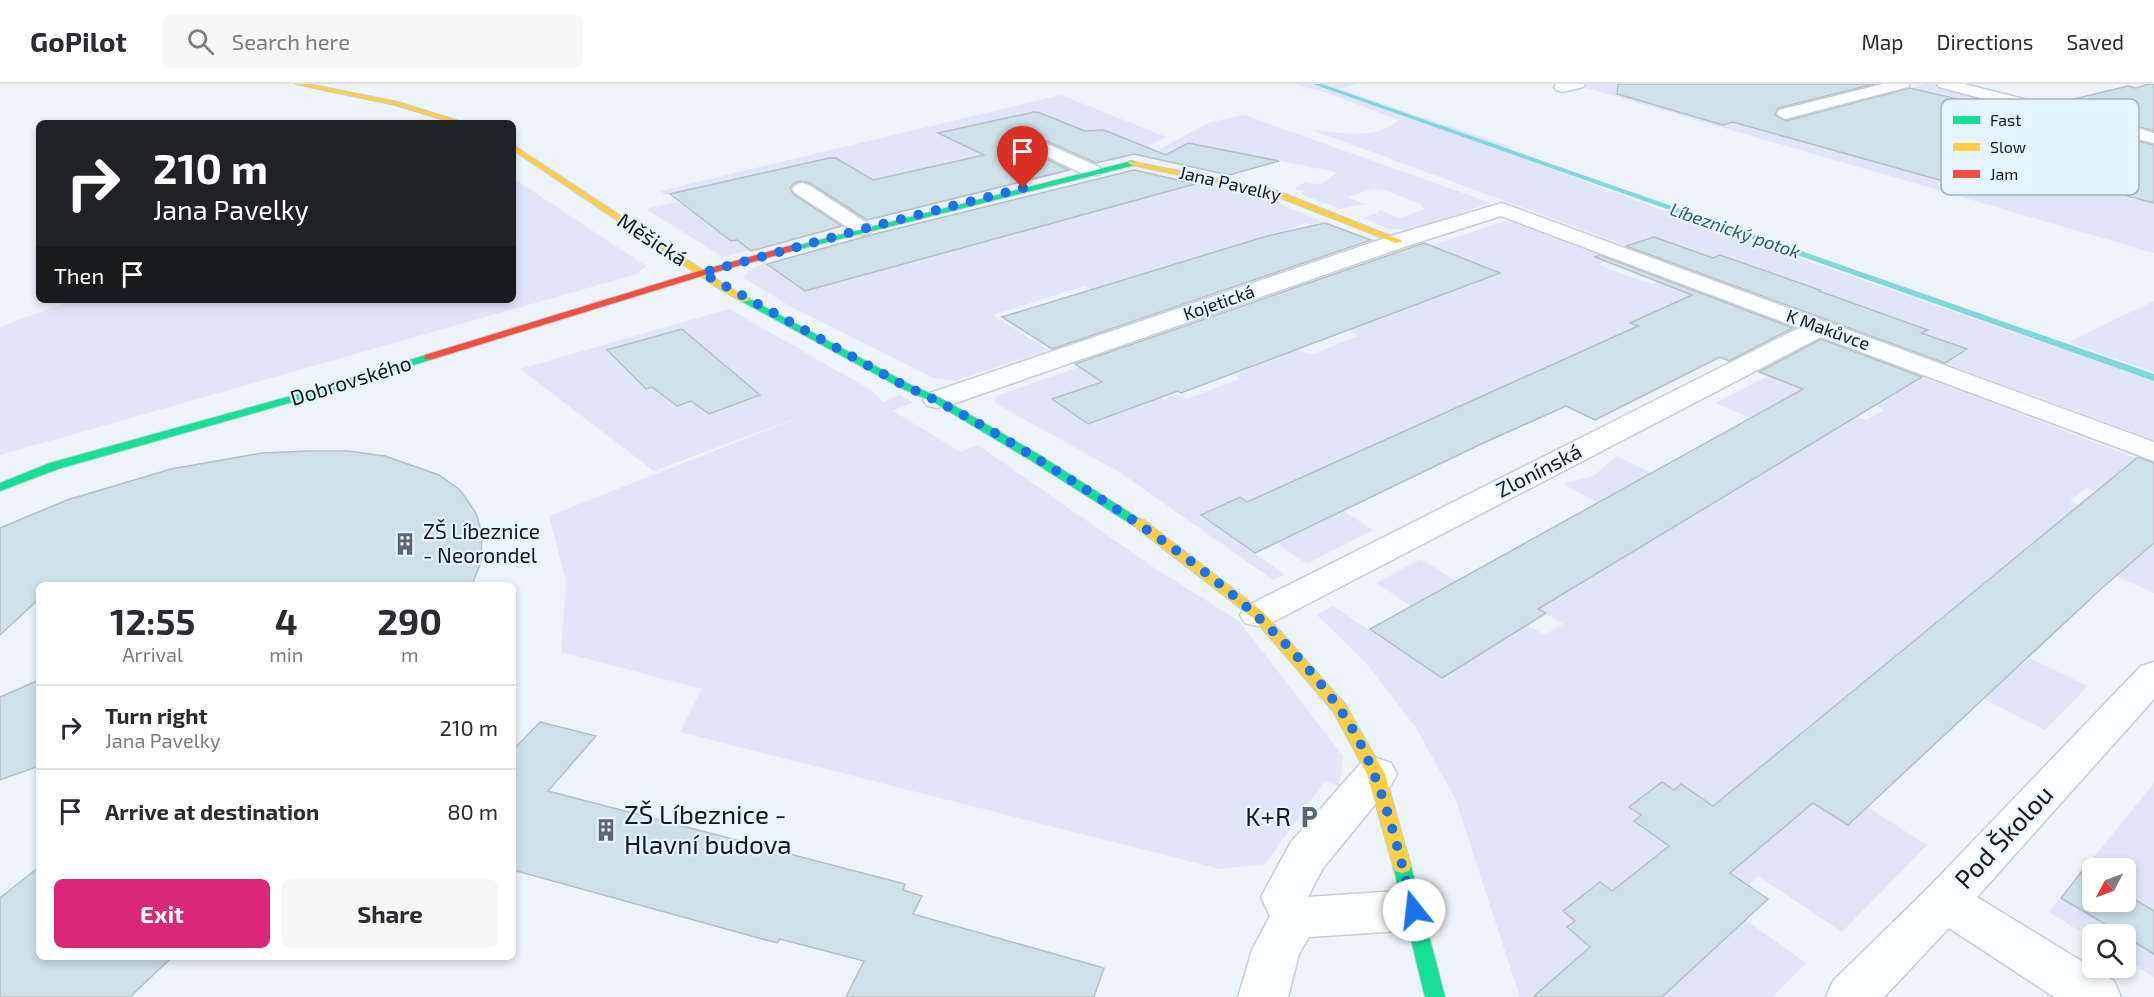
<!DOCTYPE html>
<html lang="en">
<head>
<meta charset="utf-8">
<style>
	:root { --surface:#fff; --page:#f7f7f7; --text:#2b2b33; --muted:#7c7c81; --line:#e1e1e2; --accent:#db2777 }
	body { margin:0; font-family:"Exo 2",sans-serif; background:var(--page); color:var(--text); height:100vh; display:flex; flex-direction:column; font-size:22px; white-space:nowrap }
	* { box-sizing:border-box; margin:0 }
	p { font-size:20px; color:var(--muted) }
	.icon { flex:none; width:33px; height:33px; fill:none; stroke:currentColor; stroke-width:2; stroke-linecap:round; stroke-linejoin:round }
	.map { position:relative; flex:1; overflow:hidden }
	.side { position:absolute; left:36px; top:498px; width:480px; height:378px; display:flex; flex-direction:column; background:var(--surface); border-radius:9px; box-shadow:0 3px 9px #0003 }
	.side>* { flex:none }
	.guide { position:absolute; left:36px; top:36px; width:480px; height:183px; border-radius:9px; box-shadow:0 3px 9px #0003; background:#202124; color:#fff; overflow:hidden }
	.needle { width:39px; rotate:229deg }
	.tools { position:absolute; left:2082px; top:774px; display:grid; gap:12px }
	.tools a { display:grid; place-items:center; width:54px; height:54px; border-radius:9px; background:var(--surface); box-shadow:0 3px 9px #0003; font-size:30px }
	.pin { position:absolute; display:grid; place-items:center; width:51px; height:51px; color:#fff; margin:-62px -26px; border-radius:50% 50% 50% 0; rotate:-45deg; box-shadow:0 0 6px #0007 }
	.pin .icon { rotate:45deg }
	.me { position:absolute; width:66px; margin:-33px; rotate:344deg; stroke-linejoin:round; filter:drop-shadow(0 0 4px #0008) }
	.turn { display:flex; align-items:center; gap:21px; height:126px; padding:0 18px; font-size:27px }
	.turn .icon { width:78px; height:78px; stroke-width:2.5 }
	.turn b { display:block; font-size:42px; line-height:51px }
	.then { display:flex; align-items:center; height:57px; padding:0 18px; background:#0003; gap:12px; font-size:22px }
	.eta { display:flex; justify-content:space-evenly; align-items:center; height:102px; text-align:center }
	.eta b { font-size:36px; font-weight:700; line-height:42px }
	.action { display:flex; gap:12px; margin-top:auto; padding:12px 18px }
	.action a { flex:1; height:69px; border-radius:9px; background:var(--accent); color:#fff; font-size:24px; font-weight:700; line-height:69px; text-align:center }
	.action a+a { background:var(--page); color:var(--text) }
	ul { padding:0; list-style:none }
	li { display:flex; align-items:center; gap:18px; height:84px; padding:0 18px; border-top:2px solid var(--line) }
	li div { flex:1 }
	li b { display:block; font-size:22px }
	li em { font-style:normal }
	header { display:flex; align-items:center; gap:36px; box-sizing:border-box; height:84px; padding:0 30px; background:var(--surface); border-bottom:2px solid var(--line) }
	header strong { font-size:28px }
	nav { display:flex; gap:33px; margin-inline-start:auto; font-size:21px }
	.search { width:420px; height:54px; background:var(--page); display:flex; align-items:center; gap:15px; box-sizing:border-box; padding:0 21px; border-radius:9px; color:var(--muted); font-size:22px }
	.map>svg:first-child { display:block }
	.green { fill:#e1e5fa; fill-rule:evenodd }
	.lines { fill:none; stroke-linecap:round; stroke-linejoin:round }
	.stream { fill:#80d8de; fill-rule:evenodd }
	.building { fill:#cee1e8; stroke:#b9bfc4; stroke-width:1.5 }
	.street-casing { stroke:#c8ced2; stroke-width:3 }
	.fast-casing { stroke:#c8ced2; stroke-width:2 }
	.slow-casing { stroke:#c8ced2; stroke-width:2 }
	.jam-casing { stroke:#c8ced2; stroke-width:2 }
	.street { fill:#fcfdfe; fill-rule:evenodd }
	.fast { fill:#16e098; fill-rule:evenodd }
	.slow { fill:#ffcf43; fill-rule:evenodd }
	.jam { fill:#f24e42; fill-rule:evenodd }
	.route { stroke:#1a73e8; stroke-width:10; stroke-dasharray:0 18 }
	.labels { text-anchor:middle; stroke-width:4.5; stroke-linejoin:round; paint-order:stroke }
	.far-street-label { font-size:18px; fill:#13181c; stroke:#e6f4ff }
	.far-water-label { font-size:18px; font-style:italic; fill:#2c6063; stroke:#e6f4ff }
	.street-label { font-size:21px; fill:#13181c; stroke:#e6f4ff }
	.poi-label { font-size:21px; fill:#13181c; stroke:#e6f4ff; text-anchor:start }
	.near-poi-label { font-size:26px; fill:#13181c; stroke:#e6f4ff; text-anchor:start }
	.near-street-label { font-size:26px; fill:#13181c; stroke:#e6f4ff }
	.key { fill:#e6f4ff; stroke:#a7b2bb; stroke-width:1.5 }
	.key-label { font-size:16px; fill:#13181c }
</style>
</head>
<body>
<header>
<strong>GoPilot</strong>
<div class="search"><svg class="icon" aria-label="search" viewBox="0 0 24 24"><circle cx="10" cy="10" r="6"/><path d="M15 15l6 6"/></svg>Search here</div>
<nav><a>Map</a><a>Directions</a><a>Saved</a></nav>
</header>
<div class="map">
<svg width="2154" height="913" viewBox="0 0 2154 913">
	<rect width="100%" height="100%" fill="#ecf3f9"/>
	<path class="green" d="M 1295,0 L 1357,0 L 1339,5 L 1514,64 L 1502,66 L 1683,134 L 2154,297 L 2154,356 L 1312,46 C 1338,48 1378,57 1398,36 L 1325,8 Z
		M 1587,0 L 1882,0 L 1776,29 L 1797,35 L 1925,0 L 1934,0 L 2109,45 L 1982,89 L 2010,97 L 2136,52 L 2154,57 L 2154,169 L 1580,2 Z
		M 1061,11 L 1166,53 C 1130,72 1112,88 1071,68 L 1099,47 C 1089,43 1078,51 1067,51 C 1045,53 1032,50 1009,56 L 1066,83 L 1063,89 L 1038,95 L 1026,89 L 1003,95 L 1014,101 L 883,133 L 865,133 L 853,101 L 812,100 L 784,106 L 834,140 L 829,147 L 796,155 L 785,147 L 715,144 L 731,157 L 757,151 L 767,162 L 723,173 L 646,125 L 676,118 L 683,121 L 721,112 L 704,102 L 665,111 L 660,107 Z
		M 1244,31 L 1491,119 L 1408,146 L 1389,145 L 1362,134 L 1379,129 L 1377,127 L 1380,126 L 1400,134 L 1426,125 L 1420,122 L 1423,121 L 1384,106 L 1373,105 L 1347,113 L 1365,120 L 1340,125 L 1301,110 L 1304,107 L 1294,105 L 1305,98 L 1321,101 L 1337,88 L 1188,59 L 1158,76 L 1148,74 L 1153,69 L 1208,39 Z
		M 1131,88 L 1156,89 L 1261,112 L 1362,154 L 1363,161 L 1361,162 L 1306,139 L 1225,165 L 1279,190 L 1251,198 L 1198,173 L 1120,197 L 1171,225 L 1142,235 L 1084,202 L 993,231 L 1048,266 L 955,297 L 933,294 L 788,221 L 743,193 L 755,183 L 766,179 Z
		M 513,94 L 646,182 L 637,190 L 0,371 L 0,243 L 73,216 L 513,216 Z
		M 1503,137 L 1520,138 L 1613,174 L 1598,181 L 1652,200 L 1667,195 L 1771,235 L 1777,246 L 1648,231 L 1631,238 L 1638,242 L 1631,245 L 1675,263 L 1727,270 L 1667,300 L 1636,286 L 1645,281 L 1597,260 L 1561,276 L 1553,283 L 1549,282 L 1529,294 L 1525,292 L 1512,298 L 1494,354 L 1444,329 L 1401,348 L 1391,356 L 1387,354 L 1371,362 L 1362,370 L 1357,368 L 1342,375 L 1344,377 L 1330,384 L 1327,382 L 1295,396 L 1373,446 L 1307,480 L 1276,459 L 1201,431 L 1285,491 L 1273,496 L 1121,389 L 995,319 L 996,312 L 1110,272 L 1118,289 L 1163,315 L 1176,310 L 1187,315 L 1239,295 L 1235,291 L 1246,286 L 1198,259 L 1297,265 L 1311,271 L 1357,252 L 1342,243 L 1372,182 Z
		M 2154,217 L 2154,288 L 2068,258 Z
		M 729,225 L 871,306 L 883,318 L 899,311 L 913,318 L 893,327 L 961,368 L 978,361 L 1156,485 L 1239,537 L 1343,672 L 1339,703 L 1325,697 L 1265,780 L 1220,785 L 680,648 L 702,605 L 561,568 L 566,497 L 549,432 L 818,326 L 654,387 L 520,285 Z
		M 1823,262 L 1847,264 L 2154,381 L 2097,408 L 2086,404 L 2070,417 L 2154,450 L 2154,509 L 2116,492 L 2126,483 L 1934,542 L 2018,584 L 2030,574 L 2088,602 L 2045,646 L 1984,615 L 1991,608 L 1906,564 L 1759,686 L 1848,741 L 1867,723 L 1927,761 L 1842,848 L 1758,792 L 1726,822 L 1806,879 L 1773,913 L 1520,913 L 1455,714 L 1416,644 L 1368,581 L 1317,531 L 1333,522 L 1442,594 L 1481,569 L 1376,499 L 1421,475 L 1544,551 L 1563,540 L 1538,525 L 1599,419 L 1563,400 L 1593,392 L 1617,372 L 1652,389 L 1737,405 L 1820,355 L 1751,334 L 1715,319 L 1770,291 L 1809,307 L 1796,315 L 1851,337 L 1858,333 L 1867,336 L 1884,326 L 1876,322 L 1898,308 Z
		M 2154,699 L 2154,893 L 2126,875 L 2126,850 L 2092,850 L 2092,855 L 2049,828 ZM 2092,784 L 2126,784 L 2126,818 L 2092,818 Z"/>
	<g class="lines">
		<path class="stream" d="M 1313,0 L 1322,0 L 2154,290 L 2154,297 Z"/>
	</g>
	<path class="building" d="M 1618,0 L 1874,0 L 1778,24 L 1775,31 L 1786,37 L 1910,4 L 2016,29 L 2023,28 L 2097,47 L 1982,84 L 1978,91 L 1983,96 L 1990,96 L 1968,104 L 1733,38 L 1723,41 L 1617,10 Z
		M 2149,0 L 2154,0 L 2154,47 L 2053,20 L 2128,2 L 2136,4 Z
		M 1034,28 L 1040,29 L 1085,47 L 1104,46 L 1166,71 L 1188,59 L 1279,77 L 1229,91 L 1134,70 L 1096,79 L 1026,48 L 1019,49 L 1014,55 L 1018,61 L 1069,86 L 867,136 L 810,99 L 801,97 L 794,99 L 790,104 L 793,110 L 842,142 L 751,167 L 737,156 L 731,157 L 670,110 L 829,74 L 836,74 L 873,96 L 984,71 L 938,49 Z
		M 2125,54 L 2154,61 L 2154,119 L 2029,86 Z
		M 1134,86 L 1195,100 L 805,207 L 767,180 L 871,151 Z
		M 1325,139 L 1371,156 L 1052,265 L 1002,233 L 1267,152 Z
		M 1654,153 L 1713,174 L 1720,171 L 1820,206 L 1819,207 L 1928,246 L 1921,249 L 1967,265 L 1945,279 L 1626,162 Z
		M 1424,159 L 1500,189 L 1181,309 L 1178,307 L 1088,340 L 1052,315 L 1102,298 L 1075,280 Z
		M 1600,171 L 1793,244 L 1729,277 L 1720,273 L 1595,336 L 1566,322 L 1479,361 L 1255,469 L 1201,431 L 1240,413 L 1247,418 L 1638,242 L 1630,239 L 1692,211 L 1595,173 Z
		M 682,245 L 760,311 L 709,330 L 691,317 L 677,322 L 652,303 L 646,305 L 607,266 Z
		M 1821,255 L 1922,293 L 1538,525 L 1546,529 L 1442,594 L 1370,545 L 1803,305 L 1759,288 Z
		M 309,367 L 348,367 L 385,372 L 439,391 L 460,406 L 476,429 L 482,449 L 481,478 L 472,501 L 39,501 L 39,515 L 0,551 L 0,444 L 67,416 L 171,385 L 262,369 Z
		M 2138,373 L 2154,379 L 2154,459 L 2101,505 L 1848,741 L 1813,719 L 1730,789 L 1768,815 L 1662,913 L 1533,913 L 1590,863 L 1567,843 L 1575,837 L 1563,827 L 1600,798 L 1612,807 L 1669,762 L 1634,737 L 1641,731 L 1629,723 L 1662,698 L 1674,706 L 1681,700 L 1713,722 Z
		M 39,596 L 39,682 L 0,696 L 0,613 Z
		M 540,638 L 596,652 L 548,707 L 905,800 L 903,806 L 922,812 L 913,830 L 1104,884 L 1094,913 L 846,913 L 864,877 L 780,855 L 777,859 L 513,786 L 513,666 Z
		M 39,783 L 39,873 L 172,873 L 130,913 L 0,913 L 0,814 Z
		M 2083,786 L 2092,791 L 2092,818 L 2126,818 L 2126,810 L 2154,827 L 2154,870 L 2126,853 L 2126,850 L 2122,850 L 2061,814 Z"/>
	<g class="lines">
		<g class="street-casing">
			<path id="street" d="M 1556,0 L 1585,0 L 1583,3 L 1562,8 L 1556,6 L 1554,3 Z
				M 1883,0 L 1910,0 L 1908,3 L 1785,35 L 1777,30 L 1779,26 Z
				M 1937,0 L 1964,0 L 2131,42 L 2154,49 L 2154,59 L 2125,52 L 1997,94 L 1983,94 L 1980,90 L 1983,86 L 2105,47 L 1939,3 Z
				M 1025,50 L 1099,83 L 1102,87 L 1099,91 L 1085,91 L 1019,59 L 1016,55 L 1019,51 Z
				M 802,99 L 809,101 L 870,141 L 874,145 L 870,149 L 863,151 L 856,149 L 795,109 L 792,105 L 795,101 Z
				M 1502,119 L 2154,358 L 2154,377 L 1821,253 L 1271,539 L 1258,542 L 1245,539 L 1240,531 L 1245,523 L 1799,244 L 1501,132 L 1407,162 L 947,322 L 937,324 L 927,322 L 923,316 L 927,310 L 1391,152 Z
				M 2154,578 L 2154,615 L 1977,813 L 2114,897 L 2121,913 L 2054,913 L 1949,844 L 1884,913 L 1826,913 L 1833,897 L 1929,803 L 2141,582 Z
				M 1376,674 L 1391,679 L 1397,690 L 1391,701 L 1323,784 L 1308,813 L 1414,806 L 1431,812 L 1437,826 L 1431,840 L 1414,846 L 1309,853 L 1299,870 L 1288,913 L 1238,913 L 1252,866 L 1270,832 L 1261,813 L 1291,758 L 1361,679 Z"/>
		</g>
		<g class="fast-casing">
			<path id="fast" d="M 1132,77 L 1136,79 L 1135,81 L 796,166 L 792,163 Z
				M 746,213 L 909,300 L 941,314 L 1038,370 L 1146,439 L 1144,442 L 1134,442 L 1030,376 L 933,318 L 901,304 L 743,218 L 741,216 Z
				M 429,270 L 434,273 L 433,275 L 324,309 L 58,385 L 0,407 L 0,399 L 50,379 L 316,305 Z
				M 1402,775 L 1409,777 L 1411,782 L 1445,913 L 1425,913 L 1393,782 L 1395,777 Z"/>
		</g>
		<g class="slow-casing">
			<path id="slow" d="M 295,0 L 308,0 L 398,18 L 465,39 L 454,39 L 395,21 Z
				M 513,61 L 727,202 L 751,216 L 743,218 L 721,206 L 513,66 Z
				M 1129,77 L 1275,106 L 1403,157 L 1396,159 L 1270,110 L 1132,81 L 1128,79 Z
				M 1139,435 L 1144,436 L 1263,528 L 1345,620 L 1385,690 L 1411,782 L 1409,787 L 1402,789 L 1395,787 L 1393,782 L 1367,690 L 1333,627 L 1253,534 L 1134,442 L 1132,439 L 1134,436 Z"/>
		</g>
		<g class="jam-casing">
			<path id="jam" d="M 796,160 L 799,161 L 799,165 L 705,191 L 433,275 L 425,275 L 424,273 L 425,271 L 699,187 Z"/>
		</g>
		<use href="#street" class="street"/>
		<use href="#fast" class="fast"/>
		<use href="#slow" class="slow"/>
		<use href="#jam" class="jam"/>
	</g>
	<g class="lines">
		<path class="route" d="M 1023,104 L 863,145 L 702,189 L 905,302 C 958,325 1007,356 1055,386 C 1159,451 1266,522 1339,624 C 1381,683 1395,757 1414,826"/>
	</g>
	<defs>
		<g id="building-bare" transform="scale(1.8)"><path d="M-4-6H4V6H1V3H-1V6H-4ZM-2.5-4.3h1.7v1.8h-1.7ZM.8-4.3h1.7v1.8H.8ZM-2.5-1h1.7V.8h-1.7ZM.8-1h1.7V.8H.8Z" fill="#5f6569" stroke="#e6f4ff" stroke-width="2.5" paint-order="stroke"/></g>
		<g id="parking-bare" transform="scale(1.8)"><path d="M-3.5-5.5H1a3.5 3.5 0 0 1 0 7H-1V5.5H-3.5ZM-1-3.4V-.6H.8a1.4 1.4 0 0 0 0-2.8Z" fill="#5f6569" stroke="#e6f4ff" stroke-width="2.5" paint-order="stroke"/></g>
	</defs>
	<g fill-rule="evenodd">
		<use href="#building-bare" x="405" y="460"/>
		<use href="#parking-bare" x="1309" y="733"/>
		<use href="#building-bare" x="606" y="746"/>
	</g>
	<g class="labels">
		<g class="far-street-label">
			<text transform="translate(1230 100) rotate(13)" y="6">Jana Pavelky</text>
			<text transform="translate(1219 219) rotate(-19)" y="6">Kojetická</text>
			<text transform="translate(1828 246) rotate(20)" y="6">K Makůvce</text>
		</g>
		<g class="far-water-label">
			<text transform="translate(1735 147) rotate(19)" y="6">Líbeznický potok</text>
		</g>
		<g class="street-label">
			<text transform="translate(652 156) rotate(33)" y="7">Měšická</text>
			<text transform="translate(351 297) rotate(-17)" y="7">Dobrovského</text>
			<text transform="translate(1539 387) rotate(-27)" y="7">Zlonínská</text>
		</g>
		<g class="poi-label">
			<text x="423" y="455">ZŠ Líbeznice<tspan x="423" dy="24">- Neorondel</tspan></text>
		</g>
		<g class="near-poi-label">
			<text x="624" y="740">ZŠ Líbeznice -<tspan x="624" dy="30">Hlavní budova</tspan></text>
			<text x="1291" y="742" text-anchor="end">K+R</text>
		</g>
		<g class="near-street-label">
			<text transform="translate(2004 753) rotate(-47)" y="9">Pod Školou</text>
		</g>
	</g>
	<rect x="1941" y="15" width="198" height="96" rx="9" class="key"/>
	<rect x="1953" y="32" width="27" height="8" fill="#16e098"/>
	<rect x="1953" y="59" width="27" height="8" fill="#ffcf43"/>
	<rect x="1953" y="86" width="27" height="8" fill="#f24e42"/>
	<g class="key-label">
		<text x="1990" y="42">Fast</text>
		<text x="1990" y="69">Slow</text>
		<text x="1990" y="96">Jam</text>
	</g>
</svg>
<div class="tools">
<a><svg class="needle" viewBox="-14 -14 28 28"><path d="M0-13l5 13h-10z" fill="#e53935"/><path d="M0 13l5-13h-10z" fill="#7c7c81"/></svg></a>
<a><svg class="icon" aria-label="search" viewBox="0 0 24 24"><circle cx="10" cy="10" r="6"/><path d="M15 15l6 6"/></svg></a>
</div>
<div class="pin" style="left:1023px;top:104px;background:#d93025"><svg class="icon" aria-label="arrive" viewBox="0 0 24 24"><path d="M6 21V4h12l-3 4 3 4H6"/></svg></div>
<svg class="me" style="left:1414px;top:826px" viewBox="-20 -20 40 40"><circle r="19" fill="#fff"/><path d="M0-13L10 11 0 6-10 11z" fill="#1a73e8"/></svg>
<div class="guide">
<div class="turn"><svg class="icon" aria-label="right" viewBox="0 0 24 24"><path d="M7 20v-9h11M14 6l5 5-5 5"/></svg><div><b>210 m</b>Jana Pavelky</div></div>
<div class="then">Then<svg class="icon" aria-label="arrive" viewBox="0 0 24 24"><path d="M6 21V4h12l-3 4 3 4H6"/></svg></div>
</div>
<section class="side">
<div class="eta">
<div><b>12:55</b><p>Arrival</p></div>
<div><b>4</b><p>min</p></div>
<div><b>290</b><p>m</p></div>
</div>
<ul>
<li><svg class="icon" aria-label="right" viewBox="0 0 24 24"><path d="M7 20v-9h11M14 6l5 5-5 5"/></svg><div><b>Turn right</b><p>Jana Pavelky</p></div><em>210 m</em></li>
<li><svg class="icon" aria-label="arrive" viewBox="0 0 24 24"><path d="M6 21V4h12l-3 4 3 4H6"/></svg><div><b>Arrive at destination</b></div><em>80 m</em></li>
</ul>
<div class="action"><a>Exit</a><a>Share</a></div>
</section>
</div>
</body>
</html>
